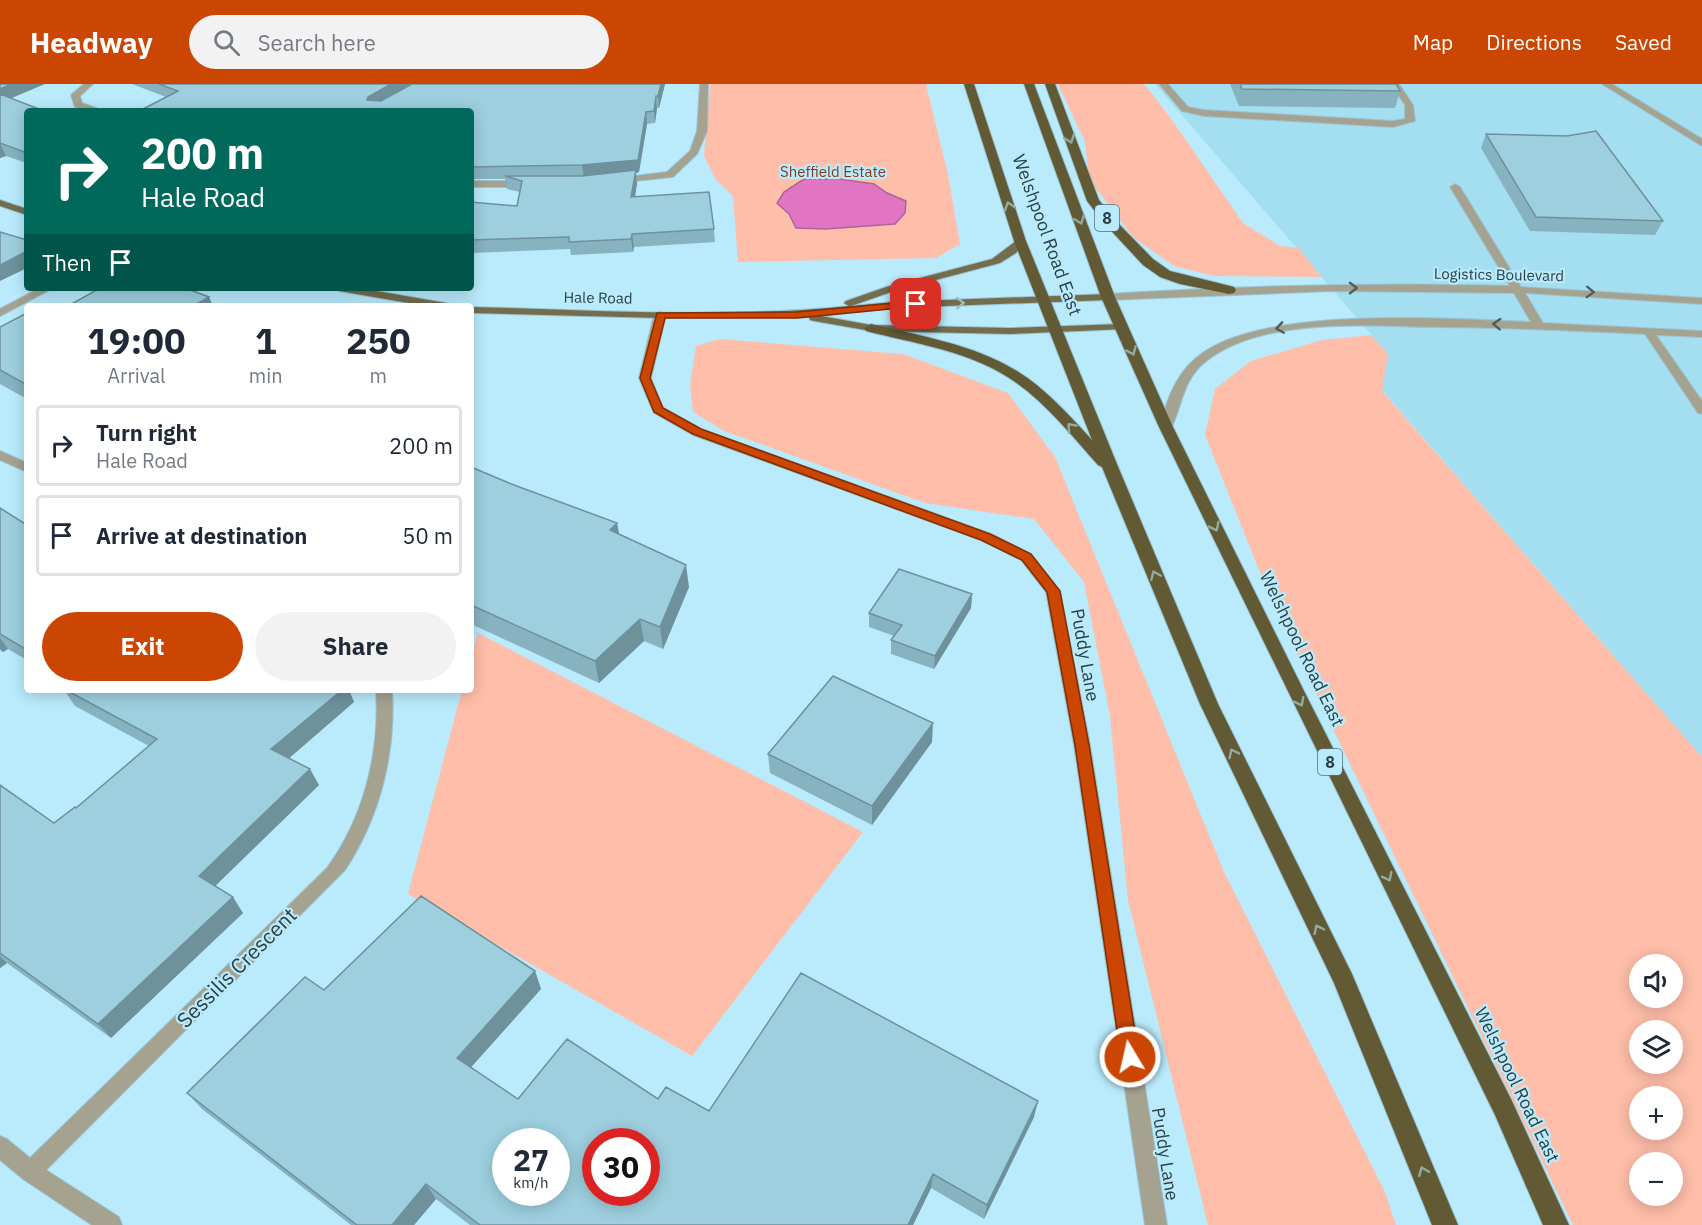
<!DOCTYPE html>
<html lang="en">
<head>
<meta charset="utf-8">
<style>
	:root { --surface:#fff; --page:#f2f2f3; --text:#1f2937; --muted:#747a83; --line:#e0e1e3; --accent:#cb4603 }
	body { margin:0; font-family:"IBM Plex Sans",sans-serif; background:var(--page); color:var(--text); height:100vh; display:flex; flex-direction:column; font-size:22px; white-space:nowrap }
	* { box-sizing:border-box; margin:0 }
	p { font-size:20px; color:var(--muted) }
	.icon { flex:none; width:33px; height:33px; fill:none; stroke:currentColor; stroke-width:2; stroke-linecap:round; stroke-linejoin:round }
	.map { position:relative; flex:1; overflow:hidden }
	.drawer { position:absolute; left:24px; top:219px; width:450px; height:390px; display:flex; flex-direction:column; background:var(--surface); border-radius:6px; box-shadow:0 3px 15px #0003 }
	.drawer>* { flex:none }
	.guide { position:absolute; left:24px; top:24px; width:450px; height:183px; border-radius:6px; box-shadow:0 3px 15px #0003; background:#00695c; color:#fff; overflow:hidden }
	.tools { position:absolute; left:1629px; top:870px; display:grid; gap:12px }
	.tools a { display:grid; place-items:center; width:54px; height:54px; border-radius:50%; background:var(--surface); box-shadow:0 3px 15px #0003; font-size:30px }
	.speed { position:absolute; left:492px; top:1044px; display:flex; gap:12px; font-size:30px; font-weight:700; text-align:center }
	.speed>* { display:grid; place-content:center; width:78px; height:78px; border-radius:50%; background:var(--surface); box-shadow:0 3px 15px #0003; line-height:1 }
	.speed small { font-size:15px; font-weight:400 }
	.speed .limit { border:9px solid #d22; background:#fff; color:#111 }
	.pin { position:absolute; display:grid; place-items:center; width:51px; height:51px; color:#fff; margin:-26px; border-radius:12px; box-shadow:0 3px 9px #0006 }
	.me { position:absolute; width:66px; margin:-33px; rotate:351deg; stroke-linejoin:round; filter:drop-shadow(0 0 4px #0008) }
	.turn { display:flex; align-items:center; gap:21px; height:126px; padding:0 18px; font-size:27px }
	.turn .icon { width:78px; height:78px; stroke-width:2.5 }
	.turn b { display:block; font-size:42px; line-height:51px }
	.then { display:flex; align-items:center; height:57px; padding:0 18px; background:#0003; gap:12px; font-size:22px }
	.eta { display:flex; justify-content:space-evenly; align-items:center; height:102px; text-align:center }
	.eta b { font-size:36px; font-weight:700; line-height:42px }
	.cta { display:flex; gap:12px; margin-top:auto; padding:12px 18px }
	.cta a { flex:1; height:69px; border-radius:36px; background:var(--accent); color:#fff; font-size:24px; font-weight:700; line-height:69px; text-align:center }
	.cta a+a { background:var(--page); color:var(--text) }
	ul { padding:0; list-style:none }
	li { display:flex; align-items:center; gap:18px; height:81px; margin:0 12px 9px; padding:0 6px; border:3px solid var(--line); border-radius:6px }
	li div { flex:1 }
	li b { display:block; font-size:22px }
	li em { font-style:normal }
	header { display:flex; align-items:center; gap:36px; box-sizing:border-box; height:84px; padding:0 30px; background:var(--accent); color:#fff }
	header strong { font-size:28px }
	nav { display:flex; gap:33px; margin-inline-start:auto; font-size:21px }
	.search { width:420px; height:54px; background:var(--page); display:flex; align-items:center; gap:15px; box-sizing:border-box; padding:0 21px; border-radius:33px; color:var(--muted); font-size:22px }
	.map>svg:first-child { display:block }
	.built { fill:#a3def1 }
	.green { fill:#febea9; fill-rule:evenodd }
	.water { fill:#e175c1; stroke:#aa659c; stroke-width:1.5 }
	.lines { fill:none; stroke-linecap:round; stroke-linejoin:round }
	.minor-casing { stroke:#9ac5d4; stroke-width:2 }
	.major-casing { stroke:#9ac5d4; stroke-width:2 }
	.highway-casing { stroke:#9ac5d4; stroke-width:2 }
	.minor { fill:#a5a290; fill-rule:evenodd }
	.major { fill:#736d4d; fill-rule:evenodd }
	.highway { fill:#615a34; fill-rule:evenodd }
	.wall { fill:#87b2c0 }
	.shaded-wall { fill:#6e919c }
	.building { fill:#9dcfdf; stroke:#6e919c; stroke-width:1.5; fill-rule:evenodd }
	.oneway { stroke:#91aaa2 }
	.oneway2 { stroke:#505d5c }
	.oneway3 { stroke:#a0bfbf }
	.route { fill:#cb4603; stroke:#842e02; stroke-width:1.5 }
	.labels { text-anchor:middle; stroke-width:4.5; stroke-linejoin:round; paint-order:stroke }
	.far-park-label { font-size:15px; fill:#87391d; stroke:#b9ebfc }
	.far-street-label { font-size:15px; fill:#2b4046; stroke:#b9ebfc }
	.shield { fill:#b9ebfc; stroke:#56737d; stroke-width:1.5 }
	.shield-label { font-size:16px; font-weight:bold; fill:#2b4046 }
	.street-label { font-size:18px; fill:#2b4046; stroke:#b9ebfc }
	.near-street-label { font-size:21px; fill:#2b4046; stroke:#b9ebfc }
</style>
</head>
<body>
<header>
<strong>Headway</strong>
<div class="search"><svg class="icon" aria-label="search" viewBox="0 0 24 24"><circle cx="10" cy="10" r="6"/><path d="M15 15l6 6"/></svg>Search here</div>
<nav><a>Map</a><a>Directions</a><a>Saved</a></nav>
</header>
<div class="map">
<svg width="1702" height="1141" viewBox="0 0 1702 1141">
	<rect width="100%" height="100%" fill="#b9ebfc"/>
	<path class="built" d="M 1155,0 L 1702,0 L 1702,673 L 1382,306 L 1388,270 Z"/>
	<path class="green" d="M 710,0 L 926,0 L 948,91 L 960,160 L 936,174 L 738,178 L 733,112 L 716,96 L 704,72 Z
		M 1058,0 L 1144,0 L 1170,33 L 1243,139 L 1280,162 L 1299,164 L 1321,193 L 1214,192 L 1174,182 L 1133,153 L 1089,95 L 1085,58 Z
		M 1371,251 L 1388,270 L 1382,307 L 1702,673 L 1702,1141 L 1573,1141 L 1273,521 L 1205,351 L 1215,305 L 1251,277 L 1322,256 ZM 1672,880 L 1672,914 L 1640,914 L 1640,880 ZM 1672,946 L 1672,980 L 1640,980 L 1640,946 ZM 1672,1012 L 1672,1046 L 1640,1046 L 1640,1012 ZM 1640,1078 L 1672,1078 L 1672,1112 L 1640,1112 Z
		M 720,255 L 903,270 L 1008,309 L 1055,373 L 1224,788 L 1385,1108 L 1396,1141 L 1208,1141 L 1128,816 L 1110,632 L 1084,498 L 1034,435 L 925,419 L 724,347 L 693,328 L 690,301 L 696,262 Z
		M 478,549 L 863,748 L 692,972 L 408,810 L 462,606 L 471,606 L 471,574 Z"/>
	<path class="water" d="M 804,95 L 840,95 L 874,100 L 887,109 L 906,117 L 905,129 L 895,140 L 825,145 L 796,144 L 789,130 L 777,119 L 784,108 Z"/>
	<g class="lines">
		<g class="minor-casing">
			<path id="minor" d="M 84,0 L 93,0 L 80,12 L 82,19 L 104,27 L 90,27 L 75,23 L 71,11 Z
				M 700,0 L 708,0 L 707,47 L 697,70 L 673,93 L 615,99 L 615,95 L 618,94 L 667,88 L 690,67 L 697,47 Z
				M 1159,0 L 1168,0 L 1188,23 L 1204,26 L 1393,37 L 1405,35 L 1405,21 L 1391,0 L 1399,0 L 1413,21 L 1415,37 L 1393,43 L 1204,32 L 1182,27 Z
				M 1602,0 L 1612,0 L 1702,55 L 1702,62 Z
				M 471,97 L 525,97 L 530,100 L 525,103 L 471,103 Z
				M 1455,100 L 1460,103 L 1521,203 L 1702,214 L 1702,220 L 1525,209 L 1543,239 L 1702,247 L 1702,253 L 1656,251 L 1702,317 L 1702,330 L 1698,329 L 1645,250 C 1573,247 1502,243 1431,243 C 1364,242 1260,233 1205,278 C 1181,298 1183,322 1170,346 L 1162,346 L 1160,343 C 1166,318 1175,292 1195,275 C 1256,220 1450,235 1531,238 L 1514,209 L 1331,207 L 1108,216 L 1102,213 L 1108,210 C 1242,202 1376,198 1510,202 L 1450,103 Z
				M 40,204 L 53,204 L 0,232 L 0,225 Z
				M 660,228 L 666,231 L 651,294 L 663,324 L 701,345 L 991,450 L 1031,470 L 1060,507 L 1090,661 L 1167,1141 L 1145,1141 L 1074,661 L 1046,508 L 1021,476 L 981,456 L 693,351 L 654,329 L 639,294 L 654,231 Z
				M 0,367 L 27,379 L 27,388 L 0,376 Z
				M 376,606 L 392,606 C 396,669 380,733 345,786 L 46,1086 L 119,1133 L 122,1141 L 92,1141 L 23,1095 L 0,1076 L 0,1052 L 7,1055 L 30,1074 L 327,784 C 364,733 380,669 376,606 Z"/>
		</g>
		<g class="major-casing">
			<path id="major" d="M 0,116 L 27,125 L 27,131 L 0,122 Z
				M 1020,154 L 1025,157 L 1016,169 L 1000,179 L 894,207 L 851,222 L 893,218 L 1108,210 L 1114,213 L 1108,216 L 893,224 L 821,232 L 871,241 L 1010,244 L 1121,240 L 1127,243 L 1125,245 L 1010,250 L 871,247 L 814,237 L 810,236 L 809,233 L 660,234 L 471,229 L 471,223 C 597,226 724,235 849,222 L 844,219 L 846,217 L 886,203 L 992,175 Z
				M 334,204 L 359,204 L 446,219 L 452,222 L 426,222 L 339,207 Z"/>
		</g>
		<g class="highway-casing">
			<path id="highway" d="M 964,0 L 974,0 L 1026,157 L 1119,385 L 1218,620 L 1352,890 L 1458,1141 L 1432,1141 L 1334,899 L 1200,620 L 1102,383 L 1098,381 C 1070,350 1042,314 1006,292 C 964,266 913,259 866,247 L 864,244 L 871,240 C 920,252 973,260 1017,287 C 1046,305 1069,331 1092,356 L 1014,157 Z
				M 1024,0 L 1034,0 L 1115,213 L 1173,343 L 1305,609 L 1511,1015 L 1569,1141 L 1543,1141 L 1495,1031 L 1159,343 L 1101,213 Z
				M 1045,0 L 1055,0 L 1099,116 L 1112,133 L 1153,175 L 1170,187 L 1234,203 L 1236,206 L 1234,209 L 1229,210 L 1180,200 L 1160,193 L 1143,181 L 1104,139 L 1087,117 Z"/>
		</g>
		<use href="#minor" class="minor"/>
		<use href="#major" class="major"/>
		<use href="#highway" class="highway"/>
	</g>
	<path class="wall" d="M 0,0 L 11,14 L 27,27 L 27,79 L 6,72 L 0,74 Z
		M 132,0 L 665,0 L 659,24 L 657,24 L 655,39 L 647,40 L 639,88 L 636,89 L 637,99 L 635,113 L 714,145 L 715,158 L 634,163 L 633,168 L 571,171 L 570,165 L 471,169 L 471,118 L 517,122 L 520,108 L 507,105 L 505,95 L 471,95 L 471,27 L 166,13 Z
		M 1230,0 L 1396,0 L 1400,7 L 1395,24 L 1239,22 Z
		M 1486,50 L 1663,137 L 1655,151 L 1530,147 L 1481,64 Z
		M 27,232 L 27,315 L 0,300 L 0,243 Z
		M 471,383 L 514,401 L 617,439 L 619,450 L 689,503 L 663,565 L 644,557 L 599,599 L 471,540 Z
		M 0,424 L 27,441 L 27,576 L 8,565 L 3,568 L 0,566 Z
		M 972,510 L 971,524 L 934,585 L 891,570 L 891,556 L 894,552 L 869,543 L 869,529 Z
		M 64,606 L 349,606 L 354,618 L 289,674 L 319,701 L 215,802 L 243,829 L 111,954 L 7,879 L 0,884 L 0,701 L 54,739 L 76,724 L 149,662 L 75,622 Z
		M 932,658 L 872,741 L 770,689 L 768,670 Z
		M 535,887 L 541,905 L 471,983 L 518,1015 L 658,1015 L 709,1027 L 1034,1033 L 984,1135 L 931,1104 L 913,1141 L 470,1141 L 436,1115 L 414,1141 L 351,1141 L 202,1025 L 187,1009 L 324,906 Z"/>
	<path class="shaded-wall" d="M 11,0 L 45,0 L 0,19 L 0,5 Z
		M 391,0 L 415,0 L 371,25 L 367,16 L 368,13 Z
		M 661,0 L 665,0 L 659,24 L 658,12 Z
		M 656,12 L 657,24 L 655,39 L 654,27 Z
		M 646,28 L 647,40 L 639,88 L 636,89 L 637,99 L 633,126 L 584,94 L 582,81 Z
		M 0,59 L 6,72 L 0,74 Z
		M 632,150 L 634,163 L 633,168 L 631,155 Z
		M 27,167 L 27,184 L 0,197 L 0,181 Z
		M 209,213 L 213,222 L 193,222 Z
		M 617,439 L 621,461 L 610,446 Z
		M 686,481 L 689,503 L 663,565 L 660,543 Z
		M 972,510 L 971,524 L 934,585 L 935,572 Z
		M 640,535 L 644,557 L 599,599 L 595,577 Z
		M 0,554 L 8,565 L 3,568 L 0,564 Z
		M 342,606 L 349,606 L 354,618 L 280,682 L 271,665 Z
		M 933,639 L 932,658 L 872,741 L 872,722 Z
		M 310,685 L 319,701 L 210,807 L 199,792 Z
		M 233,813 L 243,829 L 111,954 L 98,940 Z
		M 0,872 L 7,879 L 0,884 Z
		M 535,887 L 541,905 L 465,990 L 457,974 Z
		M 1038,1017 L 1034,1033 L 984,1135 L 987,1121 Z
		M 933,1090 L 931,1104 L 913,1141 L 908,1141 Z
		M 426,1100 L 436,1115 L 414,1141 L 392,1141 Z"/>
	<path class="building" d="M 0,0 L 11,0 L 0,5 Z
		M 159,0 L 391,0 L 368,13 L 367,16 L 381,17 L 412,0 L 661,0 L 658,12 L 656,12 L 654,27 L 646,28 L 638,76 L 582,81 L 471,83 L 471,27 L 139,27 L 178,7 Z
		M 1240,0 L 1396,0 L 1400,7 L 1242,5 Z
		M 0,10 L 44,27 L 27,27 L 27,69 L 0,59 Z
		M 1596,47 L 1663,137 L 1536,133 L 1486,50 L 1567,52 Z
		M 636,86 L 631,113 L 709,108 L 714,145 L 632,150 L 631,155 L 569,158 L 569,153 L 471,156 L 471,118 L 517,122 L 522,97 L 505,92 L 582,92 Z
		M 0,148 L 27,156 L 27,167 L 0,181 Z
		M 100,204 L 185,204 L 209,213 L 193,222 L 68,222 Z
		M 25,230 L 27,232 L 27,301 L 0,286 L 0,243 Z
		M 471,383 L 514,401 L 617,439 L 610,446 L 686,481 L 660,543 L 640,535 L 595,577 L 471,521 Z
		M 0,424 L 27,441 L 27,566 L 0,550 Z
		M 899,485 L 972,510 L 935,572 L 891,556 L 902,541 L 869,529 Z
		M 833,592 L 933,639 L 872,722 L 768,670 Z
		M 66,606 L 342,606 L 271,665 L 310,685 L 199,792 L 233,813 L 98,940 L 0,869 L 0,701 L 54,739 L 75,723 L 76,724 L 157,655 Z
		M 421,812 L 535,887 L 457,974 L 518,1015 L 567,955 L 658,1015 L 666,1003 L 709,1027 L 801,889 L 1038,1017 L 987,1121 L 933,1090 L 908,1141 L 480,1141 L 426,1100 L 392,1141 L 357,1141 L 187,1009 L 305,893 L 324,906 ZM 506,1058 L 556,1058 L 556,1108 L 506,1108 ZM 596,1058 L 646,1058 L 646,1108 L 596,1108 Z"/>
	<defs><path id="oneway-chevron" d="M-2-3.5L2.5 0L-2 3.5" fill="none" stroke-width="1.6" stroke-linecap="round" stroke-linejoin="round" transform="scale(1.5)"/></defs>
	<g class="oneway">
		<use href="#oneway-chevron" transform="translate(1070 55) rotate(70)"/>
		<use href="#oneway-chevron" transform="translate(1009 122) rotate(-108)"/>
		<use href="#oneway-chevron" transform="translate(1080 136) rotate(69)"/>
		<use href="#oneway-chevron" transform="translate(1132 267) rotate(66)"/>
		<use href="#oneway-chevron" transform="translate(1071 343) rotate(-133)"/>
		<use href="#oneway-chevron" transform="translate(1215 443) rotate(64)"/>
		<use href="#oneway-chevron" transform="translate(1155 491) rotate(-113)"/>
		<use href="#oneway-chevron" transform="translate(1300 618) rotate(63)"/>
		<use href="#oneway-chevron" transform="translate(1233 669) rotate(-116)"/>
		<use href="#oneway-chevron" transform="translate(1388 793) rotate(63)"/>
		<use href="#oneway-chevron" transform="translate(1318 845) rotate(-116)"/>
		<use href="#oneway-chevron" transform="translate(1423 1087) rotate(-112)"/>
	</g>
	<g class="oneway2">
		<use href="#oneway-chevron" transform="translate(1353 204)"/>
		<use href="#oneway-chevron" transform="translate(1590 208) rotate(2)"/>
		<use href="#oneway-chevron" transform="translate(1497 240) rotate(-177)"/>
		<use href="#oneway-chevron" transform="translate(1280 244) rotate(171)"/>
	</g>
	<use class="oneway3" href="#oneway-chevron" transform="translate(960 219) rotate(-2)"/>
	<path class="route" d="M 916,217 L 920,218 L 920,222 L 797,234 L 665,234 L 650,294 L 663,324 L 701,345 L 990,450 L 1031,470 L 1060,507 L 1089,661 L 1139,973 L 1136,979 L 1130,982 L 1123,979 L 1121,973 L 1075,661 L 1047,508 L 1022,476 L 981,456 L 693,350 L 654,328 L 640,294 L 657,229 L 797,228 Z"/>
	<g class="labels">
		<g class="far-park-label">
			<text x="833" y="93">Sheffield Estate</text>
		</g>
		<g class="far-street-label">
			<text transform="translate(1499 191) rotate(1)" y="5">Logistics Boulevard</text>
			<text transform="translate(598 214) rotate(1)" y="5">Hale Road</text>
		</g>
		<g class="shield">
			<rect x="1095" y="121" width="24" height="26" rx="4.5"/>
			<rect x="1318" y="665" width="24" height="26" rx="4.5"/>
		</g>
		<g class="shield-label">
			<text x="1107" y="140">8</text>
			<text x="1330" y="684">8</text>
		</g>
		<g class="street-label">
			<text transform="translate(1047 151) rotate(70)" y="6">Welshpool Road East</text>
			<text transform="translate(1302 565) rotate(64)" y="6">Welshpool Road East</text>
			<text transform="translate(1085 571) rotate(80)" y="6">Puddy Lane</text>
			<text transform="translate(1517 1001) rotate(64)" y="6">Welshpool Road East</text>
			<text transform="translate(1165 1070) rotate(81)" y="6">Puddy Lane</text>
		</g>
		<g class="near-street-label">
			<text transform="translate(237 884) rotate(-45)" y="7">Sessilis Crescent</text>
		</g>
	</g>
</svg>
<div class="tools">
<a><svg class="icon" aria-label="sound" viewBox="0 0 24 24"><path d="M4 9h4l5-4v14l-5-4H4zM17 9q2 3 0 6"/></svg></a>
<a><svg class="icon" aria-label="layers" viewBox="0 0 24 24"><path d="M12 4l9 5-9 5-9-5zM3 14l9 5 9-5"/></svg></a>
<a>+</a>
<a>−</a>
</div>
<div class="speed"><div>27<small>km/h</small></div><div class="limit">30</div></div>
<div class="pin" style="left:916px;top:220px;background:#d93025"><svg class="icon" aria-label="arrive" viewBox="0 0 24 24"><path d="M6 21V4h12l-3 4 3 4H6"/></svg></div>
<svg class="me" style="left:1130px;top:973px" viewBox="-20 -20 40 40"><circle r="17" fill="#cb4603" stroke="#fff" stroke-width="3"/><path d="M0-11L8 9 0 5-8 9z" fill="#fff"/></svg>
<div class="guide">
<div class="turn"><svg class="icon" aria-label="right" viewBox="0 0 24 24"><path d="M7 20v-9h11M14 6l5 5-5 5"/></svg><div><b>200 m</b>Hale Road</div></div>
<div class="then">Then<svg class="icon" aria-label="arrive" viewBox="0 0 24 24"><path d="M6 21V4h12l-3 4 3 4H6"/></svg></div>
</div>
<section class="drawer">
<div class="eta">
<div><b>19:00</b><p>Arrival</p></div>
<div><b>1</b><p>min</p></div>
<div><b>250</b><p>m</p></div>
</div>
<ul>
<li><svg class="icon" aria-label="right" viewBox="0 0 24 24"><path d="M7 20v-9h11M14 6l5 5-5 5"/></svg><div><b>Turn right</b><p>Hale Road</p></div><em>200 m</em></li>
<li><svg class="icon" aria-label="arrive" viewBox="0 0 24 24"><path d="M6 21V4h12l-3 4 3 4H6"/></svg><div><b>Arrive at destination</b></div><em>50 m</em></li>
</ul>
<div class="cta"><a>Exit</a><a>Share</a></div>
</section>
</div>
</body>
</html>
